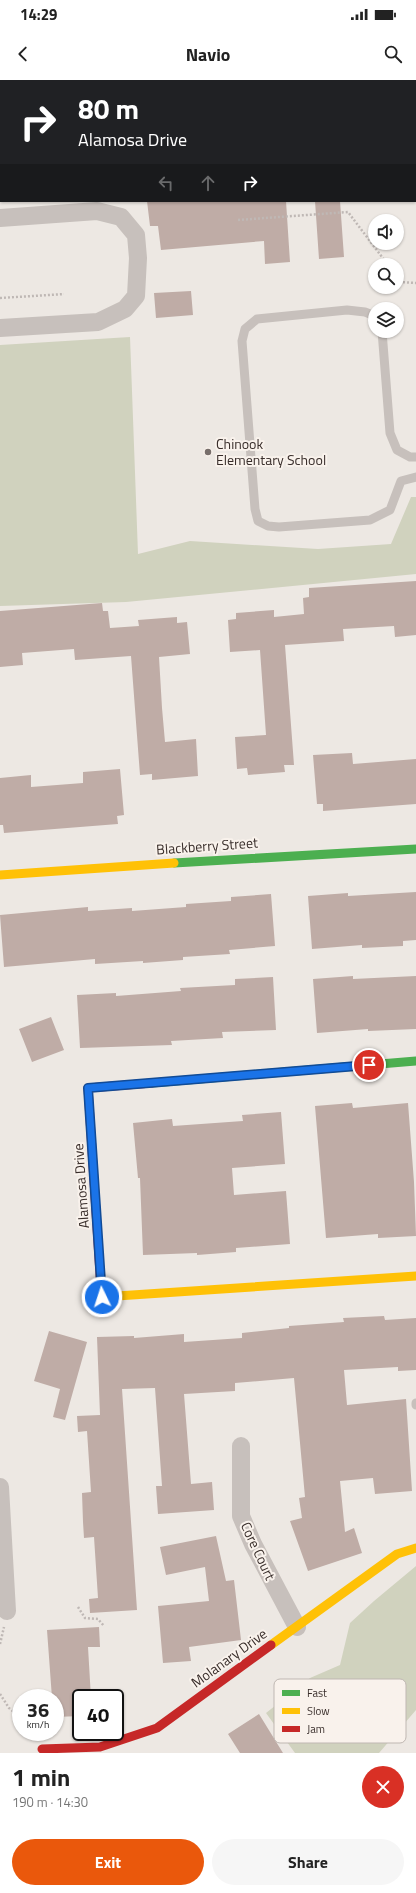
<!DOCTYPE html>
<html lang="en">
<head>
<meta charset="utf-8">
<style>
	:root { --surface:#fff; --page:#f6f6f6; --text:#222; --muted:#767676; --accent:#ea580c }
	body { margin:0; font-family:"Titillium Web",sans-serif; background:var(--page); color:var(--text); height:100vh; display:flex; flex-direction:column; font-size:15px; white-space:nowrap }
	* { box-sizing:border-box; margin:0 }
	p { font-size:13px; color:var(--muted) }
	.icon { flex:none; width:22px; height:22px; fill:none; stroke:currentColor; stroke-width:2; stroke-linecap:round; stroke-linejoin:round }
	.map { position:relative; height:1673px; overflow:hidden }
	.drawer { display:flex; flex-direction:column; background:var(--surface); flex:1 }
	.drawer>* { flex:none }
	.top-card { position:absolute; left:0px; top:0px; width:416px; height:122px; box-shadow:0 1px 3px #0004; background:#202124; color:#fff; overflow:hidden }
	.fabs { position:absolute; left:368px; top:134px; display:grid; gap:8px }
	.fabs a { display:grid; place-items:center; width:36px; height:36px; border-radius:50%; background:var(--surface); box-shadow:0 1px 3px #0004; font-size:20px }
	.speed { position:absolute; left:12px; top:1609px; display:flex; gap:8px; font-size:20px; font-weight:700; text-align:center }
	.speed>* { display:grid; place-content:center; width:52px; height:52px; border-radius:50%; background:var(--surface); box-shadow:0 1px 3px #0004; line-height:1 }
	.speed small { font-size:10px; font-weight:400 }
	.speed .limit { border:2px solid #111; border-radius:6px; background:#fff; color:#111 }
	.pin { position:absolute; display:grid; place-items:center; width:34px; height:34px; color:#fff; margin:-17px; border:2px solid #fff; border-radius:50%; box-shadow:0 1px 4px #0007 }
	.me { position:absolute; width:44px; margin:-22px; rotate:356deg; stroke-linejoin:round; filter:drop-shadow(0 0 3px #0008) }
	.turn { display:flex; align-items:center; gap:14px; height:84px; padding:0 12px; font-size:18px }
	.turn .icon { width:52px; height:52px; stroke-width:2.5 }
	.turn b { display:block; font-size:28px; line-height:34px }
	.lanes { display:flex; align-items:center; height:38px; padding:0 12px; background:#0003; justify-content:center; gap:20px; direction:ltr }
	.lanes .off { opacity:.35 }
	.round { display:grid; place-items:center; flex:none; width:42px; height:42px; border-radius:21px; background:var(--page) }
	.headline { display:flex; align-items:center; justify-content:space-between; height:68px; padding:0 12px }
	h1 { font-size:24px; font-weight:700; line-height:30px }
	.button { display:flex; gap:8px; margin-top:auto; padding:8px 12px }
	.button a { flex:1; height:46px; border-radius:24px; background:var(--accent); color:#fff; font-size:16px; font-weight:700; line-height:46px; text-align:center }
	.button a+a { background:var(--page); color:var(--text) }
	.status { display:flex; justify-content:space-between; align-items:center; height:28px; padding:0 20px; background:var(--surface); direction:ltr }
	.status svg { height:11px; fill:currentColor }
	header { display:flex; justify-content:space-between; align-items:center; height:52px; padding:0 12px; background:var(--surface); font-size:18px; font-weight:700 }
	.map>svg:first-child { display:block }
	.green { fill:#d0d2be }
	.building { fill:#bfaca6 }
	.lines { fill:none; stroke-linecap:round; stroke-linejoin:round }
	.path { stroke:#bfb8b5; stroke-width:2.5; stroke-dasharray:2 2; stroke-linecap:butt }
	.lane { stroke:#c7c0bc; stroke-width:9 }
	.street { stroke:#c7c0bc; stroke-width:18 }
	.fast { stroke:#4caf50; stroke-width:9 }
	.slow { stroke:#ffc107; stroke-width:9 }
	.jam { stroke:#c62828; stroke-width:9 }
	.route-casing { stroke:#114b97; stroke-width:10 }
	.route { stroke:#1a73e8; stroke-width:7 }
	.poi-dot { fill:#776e6b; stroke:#f9f2ec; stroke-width:1.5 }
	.labels { text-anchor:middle; stroke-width:4; stroke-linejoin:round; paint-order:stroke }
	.poi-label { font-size:14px; fill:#382d2a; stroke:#f9f2ec; text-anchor:start }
	.street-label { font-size:14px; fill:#382d2a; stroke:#f9f2ec }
	.key { fill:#f9f2ec; stroke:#bfb7b2; stroke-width:1 }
	.key-label { font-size:11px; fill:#382d2a }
</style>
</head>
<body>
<div class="status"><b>14:29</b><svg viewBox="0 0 49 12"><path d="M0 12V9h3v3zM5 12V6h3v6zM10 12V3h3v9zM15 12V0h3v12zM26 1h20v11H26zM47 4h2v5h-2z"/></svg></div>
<header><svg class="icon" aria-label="back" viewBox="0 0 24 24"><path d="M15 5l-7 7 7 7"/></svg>Navio<svg class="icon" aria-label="search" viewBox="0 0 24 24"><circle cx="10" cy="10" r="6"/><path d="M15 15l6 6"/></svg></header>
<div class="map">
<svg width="416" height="1673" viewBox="0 0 416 1673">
	<rect width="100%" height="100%" fill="#ede8e3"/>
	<path class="green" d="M 130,257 L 138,474 L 190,461 L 318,469 L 391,464 L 411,417 L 416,417 L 416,494 L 126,522 L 0,526 L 0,265 Z
		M 416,1486 L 416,1630 L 379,1673 L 295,1673 L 266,1633 L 310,1598 L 340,1585 L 350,1543 L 374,1521 Z"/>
	<path class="building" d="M 147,121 L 286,121 L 290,182 L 265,184 L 264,161 L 161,170 L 158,146 L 150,146 Z
		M 315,121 L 340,121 L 344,177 L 319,179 Z
		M 191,211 L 193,235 L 156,238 L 154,213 Z
		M 416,501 L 416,555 L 395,557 L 394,546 L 343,549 L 344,561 L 285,565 L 294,685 L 284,685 L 285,692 L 248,695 L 247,688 L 237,689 L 235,657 L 266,655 L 260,570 L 230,572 L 228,540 L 236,539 L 236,533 L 274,530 L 274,537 L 304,534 L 303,518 L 309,517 L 309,508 Z
		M 102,523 L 103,531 L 108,531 L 110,548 L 139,546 L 138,540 L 177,537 L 177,543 L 187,542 L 190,574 L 159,577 L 162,628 L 165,662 L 196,659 L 198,696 L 152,700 L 152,694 L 140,695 L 131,576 L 75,580 L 74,569 L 22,573 L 23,585 L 0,587 L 0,531 Z
		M 352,673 L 353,684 L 416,679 L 416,724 L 323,731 L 323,724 L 317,724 L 313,675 Z
		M 120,689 L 124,735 L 117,736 L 118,744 L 4,753 L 3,745 L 0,745 L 0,698 L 31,695 L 31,707 L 83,703 L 83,692 Z
		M 416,812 L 416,860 L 403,861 L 403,866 L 362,868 L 362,865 L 312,869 L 308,816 L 348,813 L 348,816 Z
		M 271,814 L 275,866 L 229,870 L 230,874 L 183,877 L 183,880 L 143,883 L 143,881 L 95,884 L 95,879 L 4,887 L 0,835 L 88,827 L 88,831 L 132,828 L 132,831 L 186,827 L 186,824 L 231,821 L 231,817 Z
		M 353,896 L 353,899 L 416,896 L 416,949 L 368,951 L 368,949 L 317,953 L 313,899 Z
		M 273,897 L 276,950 L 222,952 L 223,958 L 171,961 L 172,965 L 80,968 L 77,915 L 116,913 L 116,916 L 181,911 L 180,908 L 235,905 L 235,899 Z
		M 51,937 L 64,970 L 32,982 L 19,949 Z
		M 352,1023 L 353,1028 L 408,1023 L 414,1102 L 416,1156 L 378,1158 L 378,1154 L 326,1158 L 315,1026 Z
		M 281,1032 L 285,1084 L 232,1088 L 234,1115 L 286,1111 L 290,1164 L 236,1168 L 236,1172 L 197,1175 L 197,1173 L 143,1175 L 140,1098 L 138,1098 L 133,1043 L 172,1039 L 173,1046 L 243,1041 L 242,1035 Z
		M 384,1236 L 385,1240 L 416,1238 L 416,1290 L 398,1291 L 398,1287 L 344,1290 L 347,1325 L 406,1319 L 412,1411 L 375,1414 L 373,1398 L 340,1401 L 345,1452 L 354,1448 L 362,1473 L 308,1491 L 290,1441 L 302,1438 L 299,1418 L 305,1417 L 294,1298 L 235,1303 L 235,1311 L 184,1314 L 191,1404 L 212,1402 L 214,1430 L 158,1434 L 156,1406 L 162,1406 L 155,1308 L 122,1309 L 137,1530 L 90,1533 L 89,1519 L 98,1518 L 94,1457 L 84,1458 L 83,1442 L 82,1413 L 91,1412 L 87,1351 L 78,1352 L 77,1336 L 100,1335 L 97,1257 L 134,1256 L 134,1258 L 184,1254 L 184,1262 L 242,1258 L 242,1253 L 289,1248 L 289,1246 L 344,1242 L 343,1238 Z
		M 49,1251 L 87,1262 L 65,1340 L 53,1337 L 60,1309 L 34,1301 Z
		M 216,1456 L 226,1501 L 234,1500 L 241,1560 L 189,1567 L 191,1581 L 163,1583 L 158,1526 L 209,1521 L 205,1487 L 166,1495 L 160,1467 Z
		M 99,1547 L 100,1567 L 88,1567 L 91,1618 L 81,1618 L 81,1636 L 55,1637 L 55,1618 L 52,1618 L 47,1550 Z
		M 259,1634 L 283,1673 L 240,1673 L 228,1654 Z"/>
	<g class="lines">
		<path class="path" d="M 414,0 L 414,1
			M 415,10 L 416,24
			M 238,140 L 348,132 L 388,185
			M 397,198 L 400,202 L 416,203
			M 0,218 L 64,214
			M 78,1527 L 85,1538 L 98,1539 L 104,1546
			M 0,1564 L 4,1547
			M 0,1614 L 9,1628 L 21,1638"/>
		<path class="lane" d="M 375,236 L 365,232 L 347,230 L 257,239 L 245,249 L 242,261 L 255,429 L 258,441 L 268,446 L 279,447 L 370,440 L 390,430 L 401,401 L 416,397
			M 382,251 L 390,353 L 397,370 L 410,377 L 416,377
			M 416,1323 L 416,1325"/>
		<path class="street" d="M 0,138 L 97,131 L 121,137 L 136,155 L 138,178 L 136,216 L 125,229 L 98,242 L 0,248
			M 241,1366 L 241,1436 L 253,1464 L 297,1547
			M 0,1407 L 7,1531"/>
		<path class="fast" d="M 174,783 L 416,769
			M 152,1003 L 416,981"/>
		<path class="slow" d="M 0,795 L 174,783
			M 101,1209 L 102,1217 L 416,1196
			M 271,1565 L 397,1474 L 416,1468"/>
		<path class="jam" d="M 101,1209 L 88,1008 L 152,1003
			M 42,1669 L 100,1667 L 157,1648 L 271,1565"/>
	</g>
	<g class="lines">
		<g class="route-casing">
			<path id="route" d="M 102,1217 L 88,1008 L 369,985"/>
		</g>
		<use href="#route" class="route"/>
	</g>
	<circle class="poi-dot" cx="208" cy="372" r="4"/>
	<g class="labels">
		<g class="poi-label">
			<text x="216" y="369">Chinook<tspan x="216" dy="16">Elementary School</tspan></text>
		</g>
		<g class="street-label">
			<text transform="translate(207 766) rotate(-4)" y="5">Blackberry Street</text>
			<text transform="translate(81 1106) rotate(-94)" y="5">Alamosa Drive</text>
			<text transform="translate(258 1471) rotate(65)" y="5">Core Court</text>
			<text transform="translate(229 1578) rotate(-36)" y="5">Molanary Drive</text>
		</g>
	</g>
	<rect x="274" y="1599" width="132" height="64" rx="6" class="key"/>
	<rect x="282" y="1610" width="18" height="6" fill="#4caf50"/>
	<rect x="282" y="1628" width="18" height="6" fill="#ffc107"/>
	<rect x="282" y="1646" width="18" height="6" fill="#c62828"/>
	<g class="key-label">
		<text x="307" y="1617">Fast</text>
		<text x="307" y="1635">Slow</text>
		<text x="307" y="1653">Jam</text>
	</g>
</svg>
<div class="fabs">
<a><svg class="icon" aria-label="sound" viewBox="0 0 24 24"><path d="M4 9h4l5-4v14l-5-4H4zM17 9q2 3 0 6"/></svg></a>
<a><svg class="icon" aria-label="search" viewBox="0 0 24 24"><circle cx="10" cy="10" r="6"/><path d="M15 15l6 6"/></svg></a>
<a><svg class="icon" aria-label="layers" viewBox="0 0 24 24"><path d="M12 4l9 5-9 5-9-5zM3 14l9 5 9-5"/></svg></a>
</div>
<div class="speed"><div>36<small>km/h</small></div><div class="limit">40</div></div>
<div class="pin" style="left:369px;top:985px;background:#d93025"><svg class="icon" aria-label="arrive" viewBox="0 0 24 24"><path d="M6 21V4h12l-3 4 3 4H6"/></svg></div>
<svg class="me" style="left:102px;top:1217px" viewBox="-20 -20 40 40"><circle r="17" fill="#1a73e8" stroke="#fff" stroke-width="3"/><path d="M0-11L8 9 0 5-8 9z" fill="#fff"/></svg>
<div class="top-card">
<div class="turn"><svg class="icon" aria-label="right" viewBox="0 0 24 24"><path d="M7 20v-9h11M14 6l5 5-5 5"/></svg><div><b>80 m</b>Alamosa Drive</div></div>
<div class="lanes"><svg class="icon off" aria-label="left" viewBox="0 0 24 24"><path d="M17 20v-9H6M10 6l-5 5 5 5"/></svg><svg class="icon off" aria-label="ahead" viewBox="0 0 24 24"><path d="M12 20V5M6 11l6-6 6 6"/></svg><svg class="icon" aria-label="right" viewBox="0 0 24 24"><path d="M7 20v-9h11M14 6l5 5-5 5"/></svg></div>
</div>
</div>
<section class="drawer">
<div class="headline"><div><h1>1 min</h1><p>190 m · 14:30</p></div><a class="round" style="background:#d93025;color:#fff"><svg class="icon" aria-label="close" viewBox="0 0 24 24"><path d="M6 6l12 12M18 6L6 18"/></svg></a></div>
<div class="button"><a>Exit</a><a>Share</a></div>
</section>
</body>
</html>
